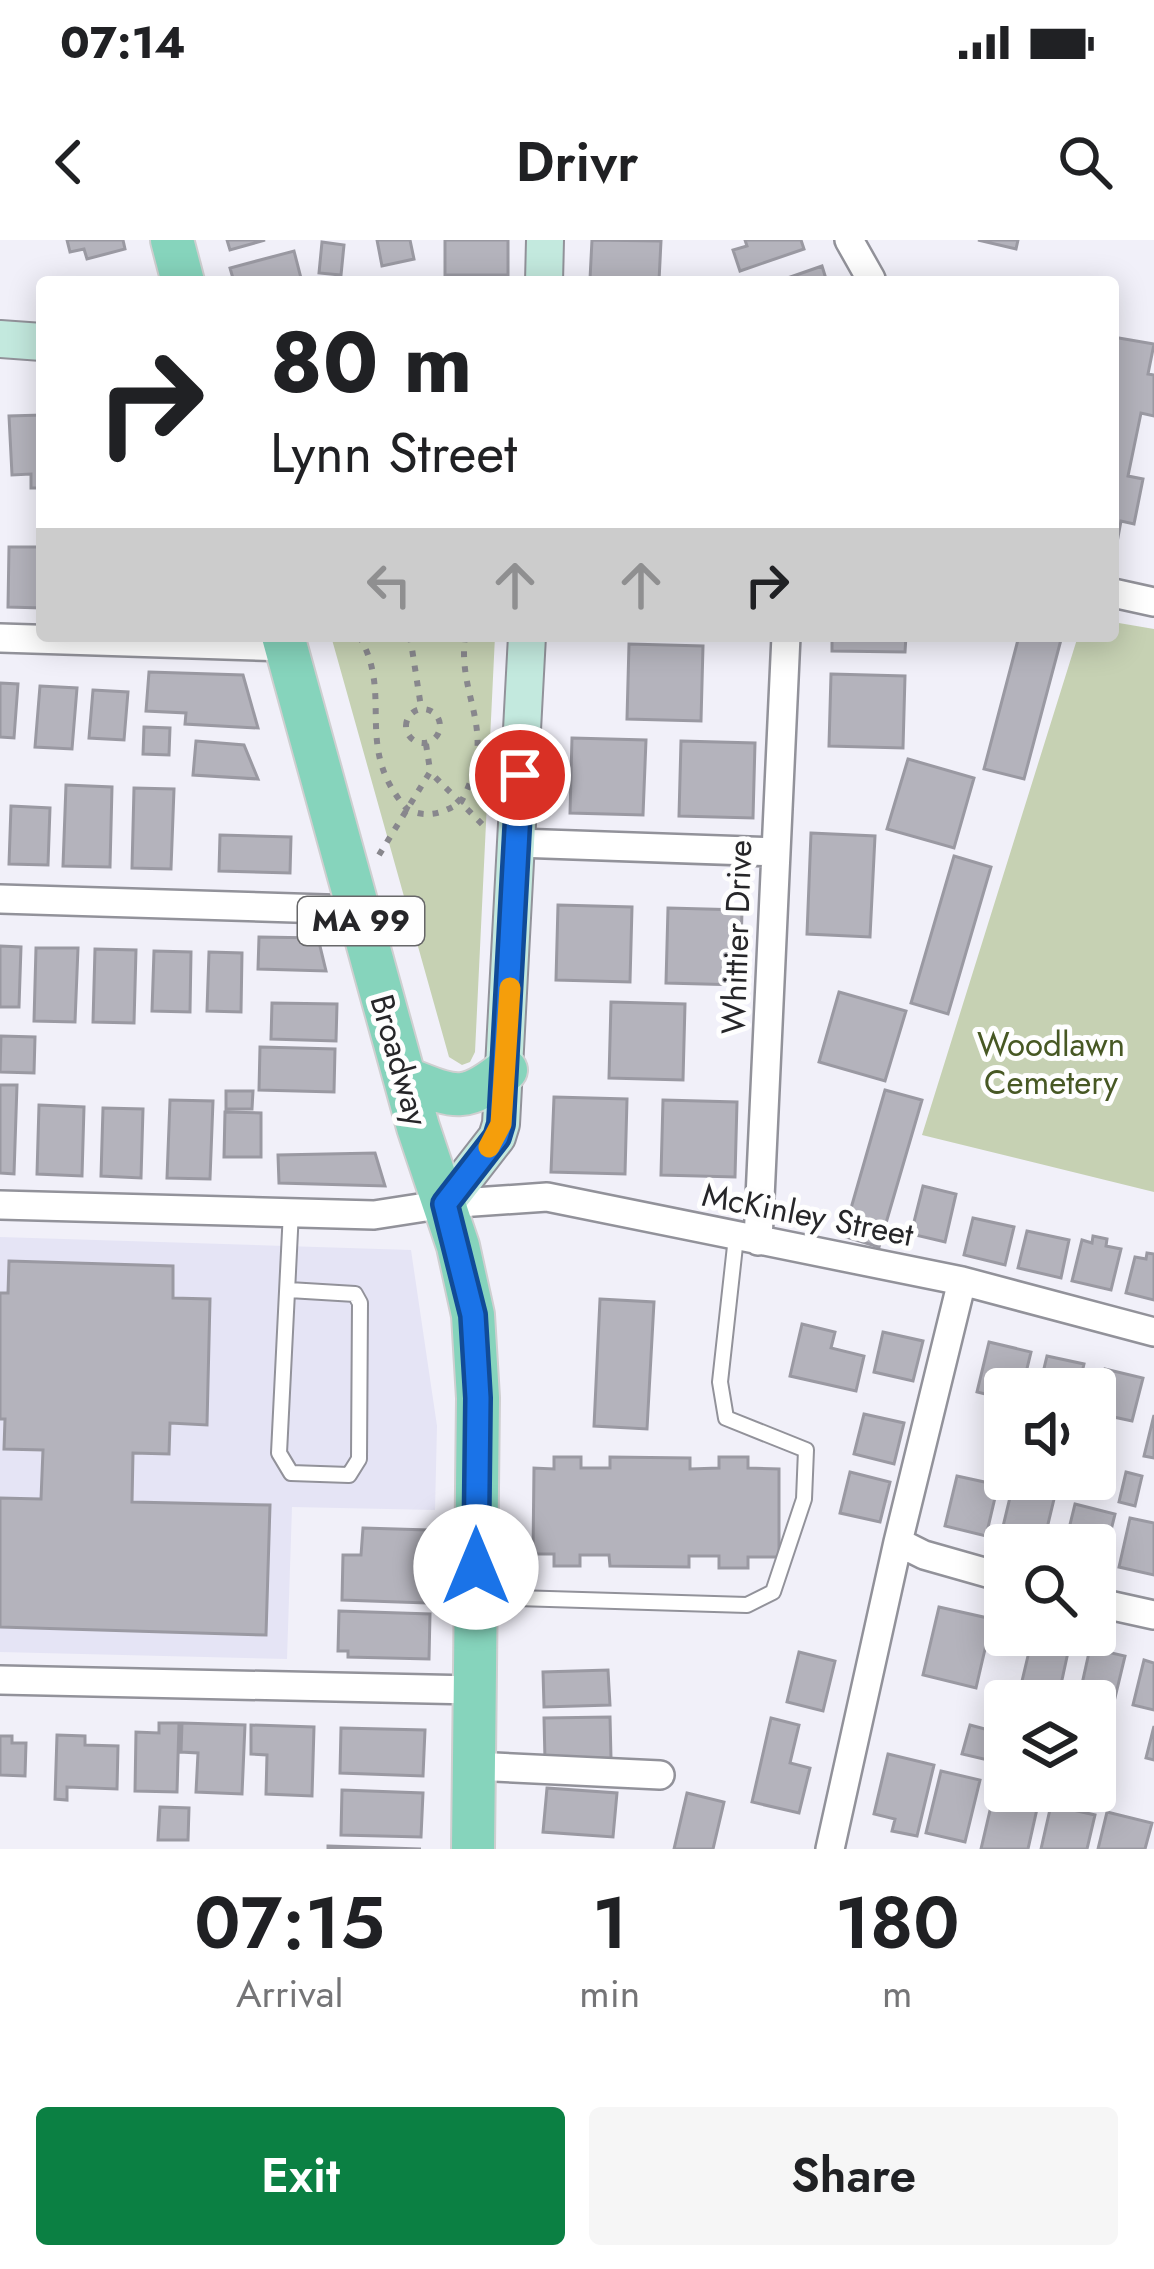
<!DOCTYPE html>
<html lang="en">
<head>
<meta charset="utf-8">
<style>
	:root { --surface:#fff; --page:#f6f6f6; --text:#202124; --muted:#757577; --accent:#0b8043 }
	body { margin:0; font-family:Jost,sans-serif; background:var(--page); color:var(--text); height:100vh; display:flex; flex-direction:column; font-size:45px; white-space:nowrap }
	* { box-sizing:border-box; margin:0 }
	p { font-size:39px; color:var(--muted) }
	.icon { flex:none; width:66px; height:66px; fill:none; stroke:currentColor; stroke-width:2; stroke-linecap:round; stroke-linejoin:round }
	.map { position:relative; height:1609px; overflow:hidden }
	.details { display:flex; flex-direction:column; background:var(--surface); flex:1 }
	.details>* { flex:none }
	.guide { position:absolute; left:36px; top:36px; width:1083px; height:366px; border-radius:12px; box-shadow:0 6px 30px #0003; background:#fff; color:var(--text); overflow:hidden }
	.controls { position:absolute; left:984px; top:1128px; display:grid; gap:24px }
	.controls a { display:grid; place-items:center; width:132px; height:132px; border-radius:12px; background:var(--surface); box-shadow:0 6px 30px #0003; font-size:60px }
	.pin { position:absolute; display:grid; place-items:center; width:102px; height:102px; color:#fff; margin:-51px; border:6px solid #fff; border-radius:50%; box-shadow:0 3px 12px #0007 }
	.me { position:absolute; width:132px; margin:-66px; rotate:0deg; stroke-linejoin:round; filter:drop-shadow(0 0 9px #0008) }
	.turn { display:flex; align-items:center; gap:42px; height:252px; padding:0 36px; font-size:54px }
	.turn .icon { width:156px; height:156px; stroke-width:2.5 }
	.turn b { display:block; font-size:84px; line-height:102px }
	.lanes { display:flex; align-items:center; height:114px; padding:0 36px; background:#0003; justify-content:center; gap:60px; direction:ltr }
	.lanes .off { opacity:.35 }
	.eta { display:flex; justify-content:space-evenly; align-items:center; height:204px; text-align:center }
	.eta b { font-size:72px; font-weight:600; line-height:84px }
	.cta { display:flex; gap:24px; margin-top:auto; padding:24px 36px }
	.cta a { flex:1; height:138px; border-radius:12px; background:var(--accent); color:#fff; font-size:48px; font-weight:600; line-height:138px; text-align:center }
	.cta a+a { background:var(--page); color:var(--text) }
	.status { display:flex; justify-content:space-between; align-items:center; height:84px; padding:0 60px; background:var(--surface); direction:ltr }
	.status svg { height:33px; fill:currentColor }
	header { display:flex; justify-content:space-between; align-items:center; height:156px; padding:0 36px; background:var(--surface); font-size:54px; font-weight:600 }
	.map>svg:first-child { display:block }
	.built { fill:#e5e4f5 }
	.green { fill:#c6d1b3 }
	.building { fill:#b4b3bc; stroke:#9a99a2; stroke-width:3 }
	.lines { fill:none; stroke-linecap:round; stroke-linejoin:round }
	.lane-casing { stroke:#92929a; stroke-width:18 }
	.street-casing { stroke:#92929a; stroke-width:32 }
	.secondary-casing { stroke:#92929a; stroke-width:40 }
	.primary-casing { stroke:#cfcfd0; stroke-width:46 }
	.path { stroke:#88878d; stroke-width:6; stroke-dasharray:6 9; stroke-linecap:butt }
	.lane { stroke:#fff; stroke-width:14 }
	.street { stroke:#fff; stroke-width:27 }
	.secondary { stroke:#c3e9de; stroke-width:36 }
	.primary { stroke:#86d4bc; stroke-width:42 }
	.route-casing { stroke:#114b97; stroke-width:30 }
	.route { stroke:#1a73e8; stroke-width:21 }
	.slow { stroke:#f59e0b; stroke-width:21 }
	.labels { text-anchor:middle; stroke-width:10; stroke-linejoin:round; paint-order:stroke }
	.shield { fill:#fefefe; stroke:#676769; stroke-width:3 }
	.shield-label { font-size:30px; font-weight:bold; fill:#262629 }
	.street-label { font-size:33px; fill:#262629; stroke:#fefefe }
	.park-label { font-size:33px; fill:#475824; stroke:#fefefe }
</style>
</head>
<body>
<div class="status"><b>07:14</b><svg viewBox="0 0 49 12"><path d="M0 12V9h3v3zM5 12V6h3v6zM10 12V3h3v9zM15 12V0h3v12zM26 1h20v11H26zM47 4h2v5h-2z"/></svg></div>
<header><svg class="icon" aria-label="back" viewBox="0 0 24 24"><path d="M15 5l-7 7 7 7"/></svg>Drivr<svg class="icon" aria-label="search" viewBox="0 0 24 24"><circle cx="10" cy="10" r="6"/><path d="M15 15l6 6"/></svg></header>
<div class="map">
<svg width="1154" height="1609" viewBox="0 0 1154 1609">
	<rect width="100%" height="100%" fill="#f1f0f9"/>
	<path class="built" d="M 0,997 L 411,1010 L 437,1186 L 435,1270 L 292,1267 L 287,1419 L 0,1412 Z"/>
	<path class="green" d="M 1113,382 L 1154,389 L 1154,952 L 922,895 L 1078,396 L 1113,396 Z
		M 331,396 L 495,396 L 475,812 L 470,822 L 462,825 L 449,817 Z"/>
	<path class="building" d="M 67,0 L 123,0 L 125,9 L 87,19 L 84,9 L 70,12 Z
		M 227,0 L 265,0 L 230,10 Z
		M 377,0 L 410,0 L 414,19 L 382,26 Z
		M 445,0 L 508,0 L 508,35 L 445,35 Z
		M 592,0 L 661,1 L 659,41 L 590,39 Z
		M 745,0 L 801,0 L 804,9 L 740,31 L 733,10 L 747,6 Z
		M 978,0 L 1018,0 L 1016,9 Z
		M 322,2 L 344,5 L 341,35 L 319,33 Z
		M 294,11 L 302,42 L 234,42 L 230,28 Z
		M 822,26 L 827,42 L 776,42 Z
		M 1113,97 L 1154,104 L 1148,134 L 1154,135 L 1154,176 L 1141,173 L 1128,236 L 1143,239 L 1134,284 L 1121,281 L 1116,308 Z
		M 42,175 L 42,248 L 31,248 L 31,234 L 12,235 L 9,176 Z
		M 9,307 L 42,307 L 42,368 L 8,367 Z
		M 832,396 L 906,396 L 905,412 L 832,411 Z
		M 1019,396 L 1062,396 L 1024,539 L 984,529 Z
		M 629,404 L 703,406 L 701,481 L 627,479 Z
		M 149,432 L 243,435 L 258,488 L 185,484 L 186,473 L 146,471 Z
		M 831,434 L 905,436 L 903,508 L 829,506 Z
		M 0,443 L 18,444 L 14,498 L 0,497 Z
		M 40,446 L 77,448 L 72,509 L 35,507 Z
		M 93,450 L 128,452 L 124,500 L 89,498 Z
		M 144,487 L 170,488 L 169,515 L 143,514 Z
		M 572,498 L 646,500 L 643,575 L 570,573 Z
		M 196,501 L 244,505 L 258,539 L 193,535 Z
		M 681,501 L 755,503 L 753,578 L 679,576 Z
		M 908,519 L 974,538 L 954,608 L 887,589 Z
		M 66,545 L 112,547 L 110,627 L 63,626 Z
		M 134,548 L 174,549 L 171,629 L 132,628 Z
		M 11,566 L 50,568 L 48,625 L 9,624 Z
		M 811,593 L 875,596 L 870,697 L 807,694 Z
		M 220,595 L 291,597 L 290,633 L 219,631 Z
		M 954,616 L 991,627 L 948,774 L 911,763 Z
		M 558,665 L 632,667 L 630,742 L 556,740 Z
		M 668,668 L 742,670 L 740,745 L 666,743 Z
		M 259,697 L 318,698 L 326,731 L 258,729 Z
		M 0,706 L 21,707 L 19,767 L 0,767 Z
		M 36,708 L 78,708 L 75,782 L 34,781 Z
		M 95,709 L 136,710 L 134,783 L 93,782 Z
		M 154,711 L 191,712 L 190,772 L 152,771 Z
		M 209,712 L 242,713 L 241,772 L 207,771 Z
		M 839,752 L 906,771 L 885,841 L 819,822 Z
		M 611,762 L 685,764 L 683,840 L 609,838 Z
		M 272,763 L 337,764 L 336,801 L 271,799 Z
		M 1,796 L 35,797 L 34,833 L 0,832 Z
		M 260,807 L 335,809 L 334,852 L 259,850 Z
		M 0,845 L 17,845 L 14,934 L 0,933 Z
		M 885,850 L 922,860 L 879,1007 L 843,996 Z
		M 226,851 L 253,851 L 252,869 L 226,869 Z
		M 554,857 L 627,859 L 625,934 L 551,932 Z
		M 170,860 L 213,861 L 210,939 L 167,938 Z
		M 663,860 L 737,862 L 735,937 L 661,935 Z
		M 39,865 L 84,867 L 82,936 L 37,934 Z
		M 103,868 L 143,869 L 141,938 L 101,936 Z
		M 225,872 L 261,873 L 261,917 L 224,917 Z
		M 375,913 L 385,946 L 279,943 L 278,915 Z
		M 923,946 L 956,954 L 945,1002 L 911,994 Z
		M 973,978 L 1014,987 L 1005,1025 L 964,1015 Z
		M 1027,991 L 1069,1000 L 1061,1038 L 1018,1028 Z
		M 1093,996 L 1107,999 L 1106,1006 L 1121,1009 L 1111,1050 L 1072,1041 L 1082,1000 L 1092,1003 Z
		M 1147,1013 L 1154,1014 L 1154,1060 L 1126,1053 L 1135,1017 L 1146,1019 Z
		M 9,1021 L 173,1026 L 173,1058 L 210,1059 L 207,1185 L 170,1183 L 169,1214 L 133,1213 L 132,1262 L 270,1265 L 266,1395 L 0,1387 L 0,1258 L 41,1259 L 43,1210 L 4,1209 L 5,1179 L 0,1179 L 0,1053 L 8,1053 Z
		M 600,1059 L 654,1062 L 647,1189 L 594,1186 Z
		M 802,1084 L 835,1092 L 831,1108 L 864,1116 L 856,1151 L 790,1136 Z
		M 883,1092 L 923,1101 L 913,1141 L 874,1132 Z
		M 989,1102 L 1031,1112 L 1022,1149 L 1005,1149 L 1005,1159 L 977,1152 Z
		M 1047,1116 L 1084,1124 L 1078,1149 L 1039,1149 Z
		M 1105,1129 L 1143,1138 L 1132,1181 L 1095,1173 Z
		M 864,1174 L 904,1183 L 894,1224 L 854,1214 Z
		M 1154,1175 L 1154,1218 L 1144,1216 Z
		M 554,1217 L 581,1217 L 581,1228 L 610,1228 L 610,1217 L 690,1218 L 690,1229 L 719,1228 L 719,1217 L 748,1217 L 748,1228 L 779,1229 L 779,1317 L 748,1317 L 748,1328 L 719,1328 L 719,1316 L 689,1316 L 689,1327 L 610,1326 L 609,1315 L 580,1315 L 580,1326 L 554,1326 L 554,1314 L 533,1314 L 534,1228 L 554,1229 Z
		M 850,1232 L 890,1242 L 880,1282 L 840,1273 Z
		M 1126,1232 L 1142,1236 L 1135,1266 L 1119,1262 Z
		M 957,1236 L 998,1245 L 986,1296 L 945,1286 Z
		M 1012,1249 L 1054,1259 L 1043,1305 L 1000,1299 Z
		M 1075,1264 L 1115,1274 L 1103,1323 L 1095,1321 L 1095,1305 L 1065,1305 Z
		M 1130,1278 L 1154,1283 L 1154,1335 L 1119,1327 Z
		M 363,1288 L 428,1290 L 426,1363 L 342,1360 L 343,1315 L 361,1315 Z
		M 939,1367 L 992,1379 L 976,1448 L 923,1435 Z
		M 339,1371 L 430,1374 L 429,1419 L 348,1417 L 348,1411 L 338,1411 Z
		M 1033,1395 L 1070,1403 L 1060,1449 L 1022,1441 Z
		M 1090,1408 L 1125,1416 L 1114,1462 L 1080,1453 Z
		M 799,1412 L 835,1421 L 823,1471 L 787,1462 Z
		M 1144,1420 L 1154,1423 L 1154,1470 L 1133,1465 Z
		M 608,1430 L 610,1465 L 544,1467 L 543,1432 Z
		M 610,1477 L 611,1518 L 545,1520 L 544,1478 Z
		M 771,1478 L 799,1485 L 790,1523 L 810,1528 L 799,1573 L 752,1562 Z
		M 159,1483 L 179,1483 L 177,1552 L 135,1551 L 136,1492 L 159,1493 Z
		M 182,1483 L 245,1485 L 242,1554 L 196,1552 L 198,1513 L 181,1512 Z
		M 251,1485 L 314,1487 L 312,1556 L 266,1554 L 267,1515 L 251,1514 Z
		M 970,1485 L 1000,1493 L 992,1521 L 962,1514 Z
		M 1154,1486 L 1154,1520 L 1146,1518 Z
		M 341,1488 L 425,1490 L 423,1536 L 340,1533 Z
		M 57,1495 L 85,1496 L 85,1505 L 118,1506 L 117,1549 L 67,1547 L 67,1560 L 55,1559 Z
		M 0,1496 L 12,1496 L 12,1503 L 26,1503 L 25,1536 L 0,1535 Z
		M 888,1514 L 934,1525 L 917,1596 L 892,1591 L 895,1579 L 874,1574 Z
		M 941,1531 L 980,1540 L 965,1602 L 926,1593 Z
		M 547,1548 L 617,1553 L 613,1597 L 543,1592 Z
		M 995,1549 L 1039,1560 L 1028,1609 L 981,1609 Z
		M 342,1550 L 423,1553 L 421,1597 L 341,1595 Z
		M 687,1553 L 724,1562 L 713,1609 L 674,1609 Z
		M 1051,1565 L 1095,1575 L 1087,1609 L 1041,1609 Z
		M 160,1567 L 189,1568 L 188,1600 L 158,1600 Z
		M 1107,1572 L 1152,1583 L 1145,1609 L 1098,1609 Z
		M 328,1606 L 421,1609 L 328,1609 Z"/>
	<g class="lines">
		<g class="lane-casing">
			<path id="lane" d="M 289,1050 L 355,1054 L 360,1063 L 359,1219 L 349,1235 L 291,1233 L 279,1213 L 291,971
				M 481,1357 L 747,1365 L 773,1352 L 804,1259 L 806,1210 L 726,1178 L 720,1142 L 736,997"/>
		</g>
		<g class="street-casing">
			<path id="street" d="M 849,0 L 871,39
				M 1113,353 L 1154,362
				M 0,398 L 286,407
				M 517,603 L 775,612
				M 0,659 L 358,670
				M 0,965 L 374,975 L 445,964 L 547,957 L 962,1041 L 1154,1092
				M 758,1001 L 786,396
				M 898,1302 L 924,1315 L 1005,1338
				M 1095,1362 L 1154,1375
				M 0,1440 L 475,1450
				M 474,1526 L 660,1535
				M 830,1609 L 898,1302 L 962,1041"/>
		</g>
		<g class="secondary-casing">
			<path id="secondary" d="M 544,42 L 545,0
				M 0,99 L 42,102
				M 445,964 L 497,897 L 501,884 L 527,396"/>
		</g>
		<g class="primary-casing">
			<path id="primary" d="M 172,0 L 183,42
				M 283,396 L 418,887 L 458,1006 L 473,1075 L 478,1158 L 473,1609
				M 405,838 C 454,857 463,865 506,830"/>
		</g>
		<path class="path" d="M 359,396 C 395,456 352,507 407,569 C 426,579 444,573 461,562 C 500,490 457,460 465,396
			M 410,396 L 421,467
			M406 486a17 17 0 1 1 34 0a17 17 0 1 1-34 0Z
			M 426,504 L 430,530
			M 379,615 L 430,532 L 483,585"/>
		<use href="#lane" class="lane"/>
		<use href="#street" class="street"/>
		<use href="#secondary" class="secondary"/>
		<use href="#primary" class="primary"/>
	</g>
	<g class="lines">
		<g class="route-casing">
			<path id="route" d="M 476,1327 L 478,1158 L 473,1075 L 445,964 L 497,897 L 501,884 L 520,535"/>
		</g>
		<use href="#route" class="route"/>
		<path class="slow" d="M 489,907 L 501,884 L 510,748"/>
	</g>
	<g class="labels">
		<rect class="shield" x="298" y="657" width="126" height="48" rx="9"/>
		<g class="shield-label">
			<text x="361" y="691">MA 99</text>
		</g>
		<g class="street-label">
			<text transform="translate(736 697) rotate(-88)" y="12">Whittier Drive</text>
			<text transform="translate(400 820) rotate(74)" y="12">Broadway</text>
			<text transform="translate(808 974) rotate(11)" y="12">McKinley Street</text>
		</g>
		<g class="park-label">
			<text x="1051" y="816">Woodlawn<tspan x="1051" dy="38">Cemetery</tspan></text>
		</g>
	</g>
</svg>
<div class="controls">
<a><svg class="icon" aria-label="sound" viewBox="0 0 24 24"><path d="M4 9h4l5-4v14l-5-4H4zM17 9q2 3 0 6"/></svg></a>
<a><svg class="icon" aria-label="search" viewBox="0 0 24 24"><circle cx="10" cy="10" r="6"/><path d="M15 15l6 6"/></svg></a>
<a><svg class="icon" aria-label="layers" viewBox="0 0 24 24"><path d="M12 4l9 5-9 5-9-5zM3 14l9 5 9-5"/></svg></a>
</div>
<div class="pin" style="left:520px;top:535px;background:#d93025"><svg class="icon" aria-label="arrive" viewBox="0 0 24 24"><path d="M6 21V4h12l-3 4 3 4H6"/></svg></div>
<svg class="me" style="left:476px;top:1327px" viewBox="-20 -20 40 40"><circle r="19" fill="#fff"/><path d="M0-13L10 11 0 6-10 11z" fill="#1a73e8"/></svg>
<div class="guide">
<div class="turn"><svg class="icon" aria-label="right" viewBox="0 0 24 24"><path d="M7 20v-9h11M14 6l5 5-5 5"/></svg><div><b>80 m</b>Lynn Street</div></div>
<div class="lanes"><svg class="icon off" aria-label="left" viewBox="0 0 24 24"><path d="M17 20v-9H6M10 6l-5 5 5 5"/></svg><svg class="icon off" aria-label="ahead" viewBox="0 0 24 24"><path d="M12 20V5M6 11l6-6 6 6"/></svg><svg class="icon off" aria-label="ahead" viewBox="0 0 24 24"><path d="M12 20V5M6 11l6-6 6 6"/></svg><svg class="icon" aria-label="right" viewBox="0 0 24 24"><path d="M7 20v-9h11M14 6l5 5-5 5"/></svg></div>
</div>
</div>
<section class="details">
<div class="eta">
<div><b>07:15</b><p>Arrival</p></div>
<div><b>1</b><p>min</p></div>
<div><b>180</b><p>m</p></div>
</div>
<div class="cta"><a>Exit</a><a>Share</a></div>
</section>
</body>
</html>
